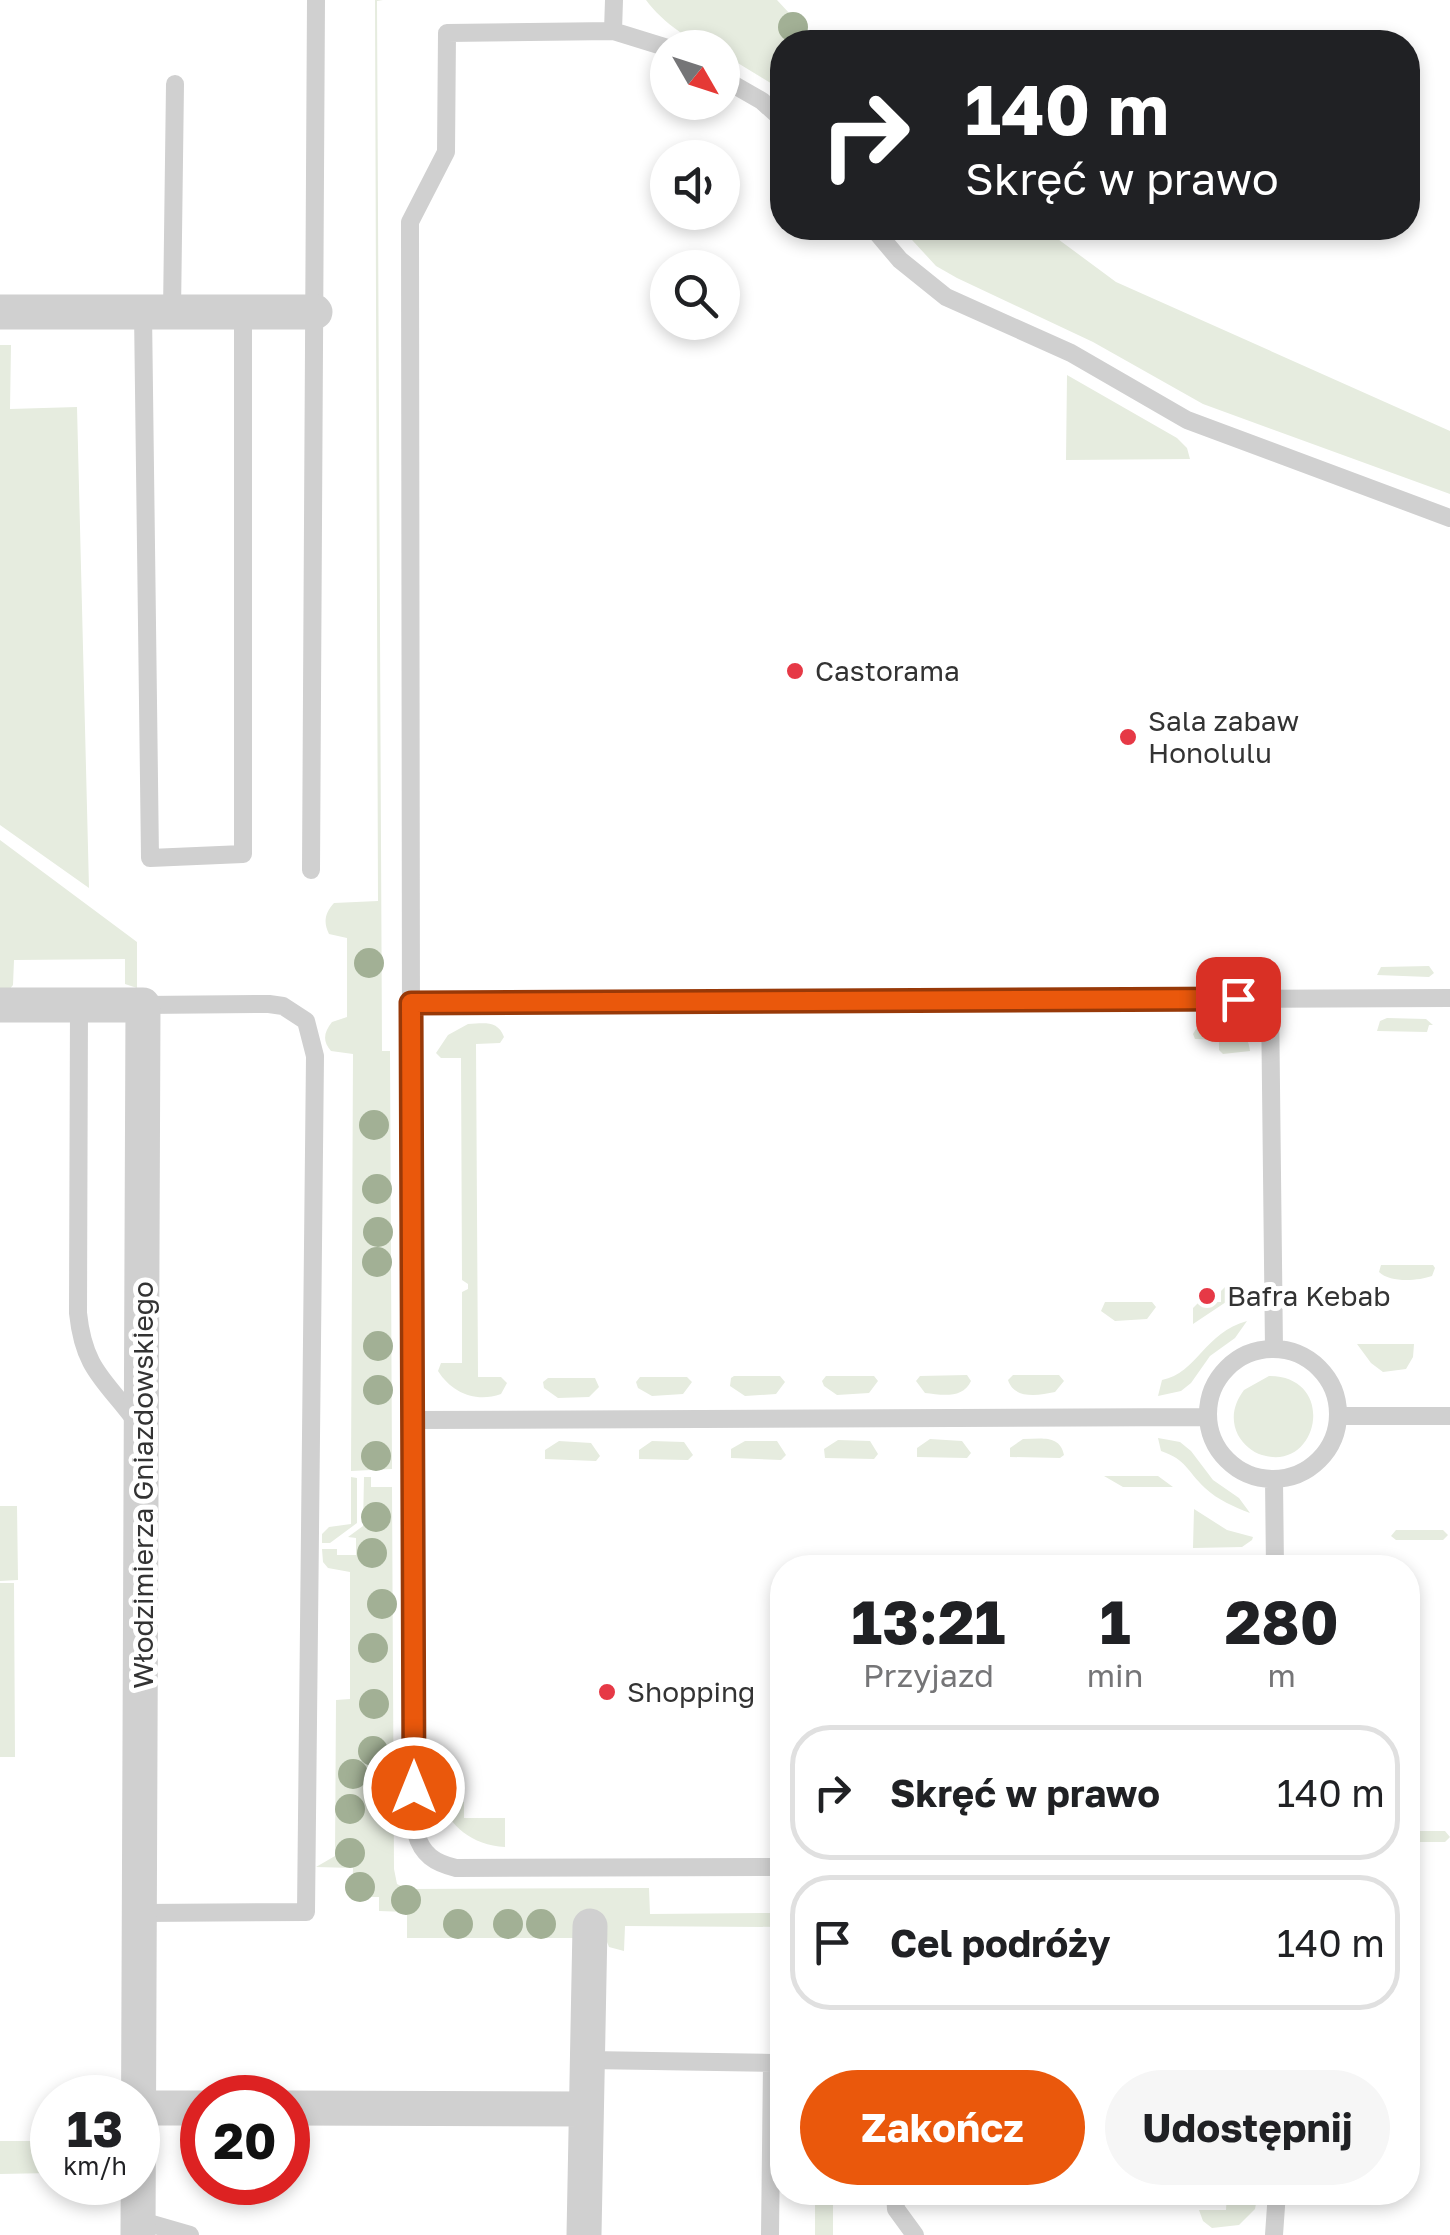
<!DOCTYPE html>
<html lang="pl">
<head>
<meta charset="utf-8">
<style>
	:root { --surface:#fff; --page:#f6f6f6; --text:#202124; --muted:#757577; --line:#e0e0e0; --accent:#ea580c }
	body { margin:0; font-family:"Golos Text",sans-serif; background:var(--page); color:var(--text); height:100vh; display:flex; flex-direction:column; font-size:38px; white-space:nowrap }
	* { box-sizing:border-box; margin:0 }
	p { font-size:32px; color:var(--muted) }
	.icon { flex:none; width:55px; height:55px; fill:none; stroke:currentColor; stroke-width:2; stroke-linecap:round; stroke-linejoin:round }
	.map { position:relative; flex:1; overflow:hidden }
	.details { position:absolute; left:770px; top:1555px; width:650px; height:650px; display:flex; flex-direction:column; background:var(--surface); border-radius:40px; box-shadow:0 5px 15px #0003 }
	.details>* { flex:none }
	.guide { position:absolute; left:770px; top:30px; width:650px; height:210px; border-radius:40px; box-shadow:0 5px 15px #0003; background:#202124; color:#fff; overflow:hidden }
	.needle { width:65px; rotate:129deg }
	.tools { position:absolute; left:650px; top:30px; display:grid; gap:20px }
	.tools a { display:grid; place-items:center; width:90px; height:90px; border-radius:50%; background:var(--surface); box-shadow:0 5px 15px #0003; font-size:50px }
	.speed { position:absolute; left:30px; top:2075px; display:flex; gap:20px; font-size:50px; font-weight:700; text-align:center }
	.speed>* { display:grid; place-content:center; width:130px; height:130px; border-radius:50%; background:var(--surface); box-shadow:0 5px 15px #0003; line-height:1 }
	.speed small { font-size:25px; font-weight:400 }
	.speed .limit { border:15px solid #d22; background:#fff; color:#111 }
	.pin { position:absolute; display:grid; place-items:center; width:85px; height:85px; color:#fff; margin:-42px; border-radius:20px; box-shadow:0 5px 15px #0006 }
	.me { position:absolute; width:110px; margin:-55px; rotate:0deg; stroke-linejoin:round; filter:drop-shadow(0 0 8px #0008) }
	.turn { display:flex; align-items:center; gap:35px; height:210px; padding:0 30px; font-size:45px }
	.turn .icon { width:130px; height:130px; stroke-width:2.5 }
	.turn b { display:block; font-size:70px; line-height:85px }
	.eta { display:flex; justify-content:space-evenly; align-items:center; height:170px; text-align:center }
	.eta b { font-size:60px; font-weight:700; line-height:70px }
	.button { display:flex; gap:20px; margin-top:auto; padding:20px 30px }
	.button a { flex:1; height:115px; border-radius:60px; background:var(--accent); color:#fff; font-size:40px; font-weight:700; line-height:115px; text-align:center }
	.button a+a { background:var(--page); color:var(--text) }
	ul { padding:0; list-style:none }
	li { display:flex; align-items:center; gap:30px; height:135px; margin:0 20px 15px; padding:0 10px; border:5px solid var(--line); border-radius:40px }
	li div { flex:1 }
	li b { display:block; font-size:38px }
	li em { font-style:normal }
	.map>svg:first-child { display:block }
	.green { fill:#e6ecdf }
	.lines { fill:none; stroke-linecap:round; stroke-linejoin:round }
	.lane { stroke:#d0d0d0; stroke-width:18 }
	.street { stroke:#d0d0d0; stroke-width:35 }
	.tree { fill:#a2b095 }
	.route-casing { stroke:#983908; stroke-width:25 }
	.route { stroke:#ea580c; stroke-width:18 }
	.poi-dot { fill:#e63946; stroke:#fff; stroke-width:4 }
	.labels { text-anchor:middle; stroke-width:10; stroke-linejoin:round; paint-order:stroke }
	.poi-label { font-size:28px; fill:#333; stroke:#fff; text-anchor:start }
	.street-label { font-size:28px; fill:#333; stroke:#fff }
</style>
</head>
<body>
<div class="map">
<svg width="1450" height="2235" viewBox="0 0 1450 2235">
	<rect width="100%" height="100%" fill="#fff"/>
	<path class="green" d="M 375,0 L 383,0 L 377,1 L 382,1051 L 390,1051 L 392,1469 L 351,1471 L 353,1054 L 331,1051 C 322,1041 324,1032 332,1022 L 347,1017 L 347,938 L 329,934 C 323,922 325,913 334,903 L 378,901 Z
		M 646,0 L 777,0 L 816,42 L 782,42 L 782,90 L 723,54 L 722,48 C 696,48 661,21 646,0 Z
		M 901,228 L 1043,228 L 1116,282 L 1450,431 L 1450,494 L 1203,404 L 1093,342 L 957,278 L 936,266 Z
		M 0,345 L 11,345 L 10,409 L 77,407 L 89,888 L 0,825 Z
		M 1067,375 L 1177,438 L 1187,448 L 1190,459 L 1066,460 Z
		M 0,840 L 137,942 L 137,988 L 125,984 L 125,959 L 14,960 L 13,985 L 9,990 L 0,990 Z
		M 1429,966 L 1434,973 L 1429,977 L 1377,975 L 1381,967 Z
		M 1387,1018 L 1426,1019 L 1433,1025 L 1429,1025 L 1427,1032 L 1377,1031 L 1380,1021 Z
		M 1215,1020 C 1234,1021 1248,1031 1250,1051 L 1223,1054 L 1219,1050 L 1219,1040 L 1195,1039 L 1193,1034 L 1199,1024 Z
		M 468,1024 C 484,1023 498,1020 504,1037 L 500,1043 L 476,1044 L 478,1377 L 501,1377 L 507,1383 L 501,1394 C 476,1403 452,1393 438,1371 L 441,1363 L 462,1363 L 462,1292 L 468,1289 L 468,1284 L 462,1280 L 461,1058 L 441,1058 L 436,1053 L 448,1035 Z
		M 1381,1265 L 1433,1265 L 1435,1268 L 1432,1276 C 1418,1281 1390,1283 1379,1272 Z
		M 1225,1287 L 1246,1287 L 1252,1297 L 1226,1302 L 1193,1324 L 1193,1308 L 1199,1302 L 1221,1302 L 1221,1291 Z
		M 1105,1302 L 1152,1302 L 1156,1307 L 1147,1319 L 1115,1321 L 1101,1311 Z
		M 1247,1321 L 1235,1338 L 1210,1356 L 1191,1383 L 1181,1391 L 1158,1396 L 1162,1380 C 1197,1373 1205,1332 1247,1321 Z
		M 1357,1344 L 1414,1344 L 1413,1357 L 1406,1369 L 1383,1372 L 1371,1363 Z
		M 967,1375 L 971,1381 C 963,1399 942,1395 925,1393 L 916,1381 L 920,1376 Z
		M 1013,1375 L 1059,1375 L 1064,1381 L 1055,1392 C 1037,1396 1014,1399 1008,1380 Z
		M 734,1376 L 780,1376 L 785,1382 L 776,1394 L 745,1396 L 730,1386 L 731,1378 Z
		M 826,1376 L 874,1376 L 878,1381 L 869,1393 L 837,1395 L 824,1386 L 822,1381 Z
		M 1269,1376 C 1338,1376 1319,1473 1262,1455 C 1252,1452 1243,1444 1238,1435 C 1230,1419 1234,1403 1244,1390 Z
		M 640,1377 L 687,1377 L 692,1382 L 683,1394 L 652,1396 L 638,1388 L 636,1382 Z
		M 548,1378 L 595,1378 L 599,1387 L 589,1397 L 558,1398 L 544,1388 L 543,1382 Z
		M 1158,1438 L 1180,1442 L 1191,1451 L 1213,1480 L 1239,1498 L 1250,1513 C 1234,1507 1218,1500 1205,1488 C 1186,1470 1187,1460 1161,1451 Z
		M 930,1439 L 962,1441 L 971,1453 L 967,1458 L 917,1457 L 917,1448 Z
		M 1023,1439 C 1040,1439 1060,1434 1064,1455 L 1060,1458 L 1010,1457 L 1010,1448 Z
		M 838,1440 L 870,1441 L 878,1454 L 874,1459 L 825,1458 L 824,1449 Z
		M 559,1441 L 591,1443 L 600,1456 L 596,1461 L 545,1459 L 545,1450 Z
		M 652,1441 L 684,1442 L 693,1455 L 688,1460 L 639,1459 L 639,1450 Z
		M 745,1441 L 777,1441 L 786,1455 L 781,1460 L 731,1458 L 731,1449 Z
		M 1104,1476 L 1158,1476 L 1173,1487 L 1123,1487 Z
		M 351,1477 L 357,1478 L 357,1523 L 330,1543 L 322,1543 L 322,1534 L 329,1527 L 351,1524 Z
		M 364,1477 L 371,1477 L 371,1487 L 392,1487 L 394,1869 L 397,1884 L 407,1889 L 649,1888 L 650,1914 L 777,1913 L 778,1887 L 782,1887 L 782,1927 L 625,1926 L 624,1951 L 609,1947 L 607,1942 L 575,1938 L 407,1938 L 407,1912 L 379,1911 L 379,1897 L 352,1897 L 353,1868 L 316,1867 L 335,1856 L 336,1700 L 350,1699 L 350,1572 L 328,1568 L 323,1562 L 322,1549 L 337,1549 L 337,1555 L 356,1555 L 356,1538 L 348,1537 L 363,1526 Z
		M 0,1506 L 17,1506 L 18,1580 L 0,1581 Z
		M 1194,1509 L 1227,1530 L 1253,1537 L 1252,1540 L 1242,1547 L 1193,1548 Z
		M 1396,1530 L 1443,1530 L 1448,1535 L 1443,1540 L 1396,1540 L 1391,1536 Z
		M 0,1583 L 14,1583 L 15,1757 L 0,1757 Z
		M 438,1795 L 459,1795 L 459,1802 L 464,1802 L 464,1818 L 505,1818 L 505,1847 C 472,1845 449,1827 438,1795 Z
		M 1408,1831 L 1445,1831 L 1450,1837 L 1445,1842 L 1408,1842 Z
		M 0,2141 L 52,2141 L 52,2173 L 0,2174 Z
		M 84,2183 L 112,2183 L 112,2200 L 88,2204 L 84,2200 Z
		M 815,2193 L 833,2193 L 833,2235 L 815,2235 Z
		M 1227,2193 L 1258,2193 L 1255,2209 L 1239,2225 L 1212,2228 L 1203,2221 L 1199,2210 L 1226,2210 Z"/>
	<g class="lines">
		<path class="lane" d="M 613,31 L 614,0
			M 668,48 L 613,31 L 447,33 L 446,152 L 410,222 L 411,1046 L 416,1833 C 422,1855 435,1863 456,1868 L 782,1867
			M 722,78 L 762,101 L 782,119
			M 873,228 L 900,260 L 946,297 L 1071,353 L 1187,420 L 1450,518
			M 143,312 L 150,858 L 243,854 L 243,312
			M 172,312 L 175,84
			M 311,870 L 316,0
			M 1270,999 L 1274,1349
			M 411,1003 L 1450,998
			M 79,1004 L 78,1313 C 84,1371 106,1380 138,1424
			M1208 1414a65 65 0 1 1 130 0a65 65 0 1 1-130 0Z
			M 1338,1416 L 1450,1416
			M 412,1420 L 1208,1417
			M 1274,1480 L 1275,1568
			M 141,1913 L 306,1912 L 315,1056 L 306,1021 L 283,1006 L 269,1004 L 143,1005
			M 589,2060 L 772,2063 L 770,2235
			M 895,2192 L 896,2209 L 915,2235
			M 138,2220 L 190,2235
			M 1274,2235 L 1277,2192"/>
		<path class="street" d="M 0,312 L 315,312
			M 0,1005 L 143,1005 L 138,2235
			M 141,2108 L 202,2108
			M 288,2108 L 585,2109
			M 584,2235 L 590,1926"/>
	</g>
	<g class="tree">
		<circle cx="793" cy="27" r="15"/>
		<circle cx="369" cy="963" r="15"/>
		<circle cx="374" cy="1125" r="15"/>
		<circle cx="377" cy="1189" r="15"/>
		<circle cx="378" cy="1232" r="15"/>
		<circle cx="377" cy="1262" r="15"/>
		<circle cx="378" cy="1346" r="15"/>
		<circle cx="378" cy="1390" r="15"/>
		<circle cx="376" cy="1456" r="15"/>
		<circle cx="376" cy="1517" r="15"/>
		<circle cx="372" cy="1553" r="15"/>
		<circle cx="382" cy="1604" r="15"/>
		<circle cx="373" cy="1648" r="15"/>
		<circle cx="374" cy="1704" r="15"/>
		<circle cx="373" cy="1751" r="15"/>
		<circle cx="353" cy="1774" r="15"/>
		<circle cx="382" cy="1796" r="15"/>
		<circle cx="350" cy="1809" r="15"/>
		<circle cx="350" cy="1853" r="15"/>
		<circle cx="360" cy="1887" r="15"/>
		<circle cx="406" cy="1900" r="15"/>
		<circle cx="458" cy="1924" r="15"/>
		<circle cx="508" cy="1924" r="15"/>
		<circle cx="541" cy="1924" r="15"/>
	</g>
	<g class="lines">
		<g class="route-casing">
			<path id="route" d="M 414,1788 L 411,1003 L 1238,999"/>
		</g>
		<use href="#route" class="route"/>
	</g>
	<g class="poi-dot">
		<circle cx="795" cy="671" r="10"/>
		<circle cx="1128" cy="737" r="10"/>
		<circle cx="1207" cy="1296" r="10"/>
		<circle cx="607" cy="1692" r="10"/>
	</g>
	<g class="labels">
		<g class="poi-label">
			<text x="815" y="681">Castorama</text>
			<text x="1148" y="731">Sala zabaw<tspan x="1148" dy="32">Honolulu</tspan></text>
			<text x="1227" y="1306">Bafra Kebab</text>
			<text x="627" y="1702">Shopping</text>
		</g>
		<g class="street-label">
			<text transform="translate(143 1485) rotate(-90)" y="10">Włodzimierza Gniazdowskiego</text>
		</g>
	</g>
</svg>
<div class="tools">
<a><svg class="needle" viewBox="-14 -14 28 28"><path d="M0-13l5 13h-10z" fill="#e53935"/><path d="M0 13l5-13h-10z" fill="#757577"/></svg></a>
<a><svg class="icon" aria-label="sound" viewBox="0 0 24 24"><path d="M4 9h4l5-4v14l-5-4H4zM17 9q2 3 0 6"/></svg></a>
<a><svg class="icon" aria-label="search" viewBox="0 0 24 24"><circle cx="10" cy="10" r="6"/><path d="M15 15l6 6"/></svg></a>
</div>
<div class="speed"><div>13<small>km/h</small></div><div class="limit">20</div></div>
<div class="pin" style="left:1238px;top:999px;background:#d93025"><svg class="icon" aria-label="arrive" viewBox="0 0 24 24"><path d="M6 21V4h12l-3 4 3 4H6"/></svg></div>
<svg class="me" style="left:414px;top:1788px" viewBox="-20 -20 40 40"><circle r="17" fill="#ea580c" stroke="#fff" stroke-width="3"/><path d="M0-11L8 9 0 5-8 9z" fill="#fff"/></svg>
<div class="guide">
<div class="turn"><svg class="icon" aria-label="right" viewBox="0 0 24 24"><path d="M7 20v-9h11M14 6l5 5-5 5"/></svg><div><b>140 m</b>Skręć w prawo</div></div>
</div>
<section class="details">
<div class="eta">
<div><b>13:21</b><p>Przyjazd</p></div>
<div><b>1</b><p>min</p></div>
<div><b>280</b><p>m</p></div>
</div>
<ul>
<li><svg class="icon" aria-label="right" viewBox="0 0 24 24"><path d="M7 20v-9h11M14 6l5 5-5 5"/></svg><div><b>Skręć w prawo</b></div><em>140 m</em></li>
<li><svg class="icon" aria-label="arrive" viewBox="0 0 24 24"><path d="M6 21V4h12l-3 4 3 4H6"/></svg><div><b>Cel podróży</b></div><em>140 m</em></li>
</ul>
<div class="button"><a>Zakończ</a><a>Udostępnij</a></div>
</section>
</div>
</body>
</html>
